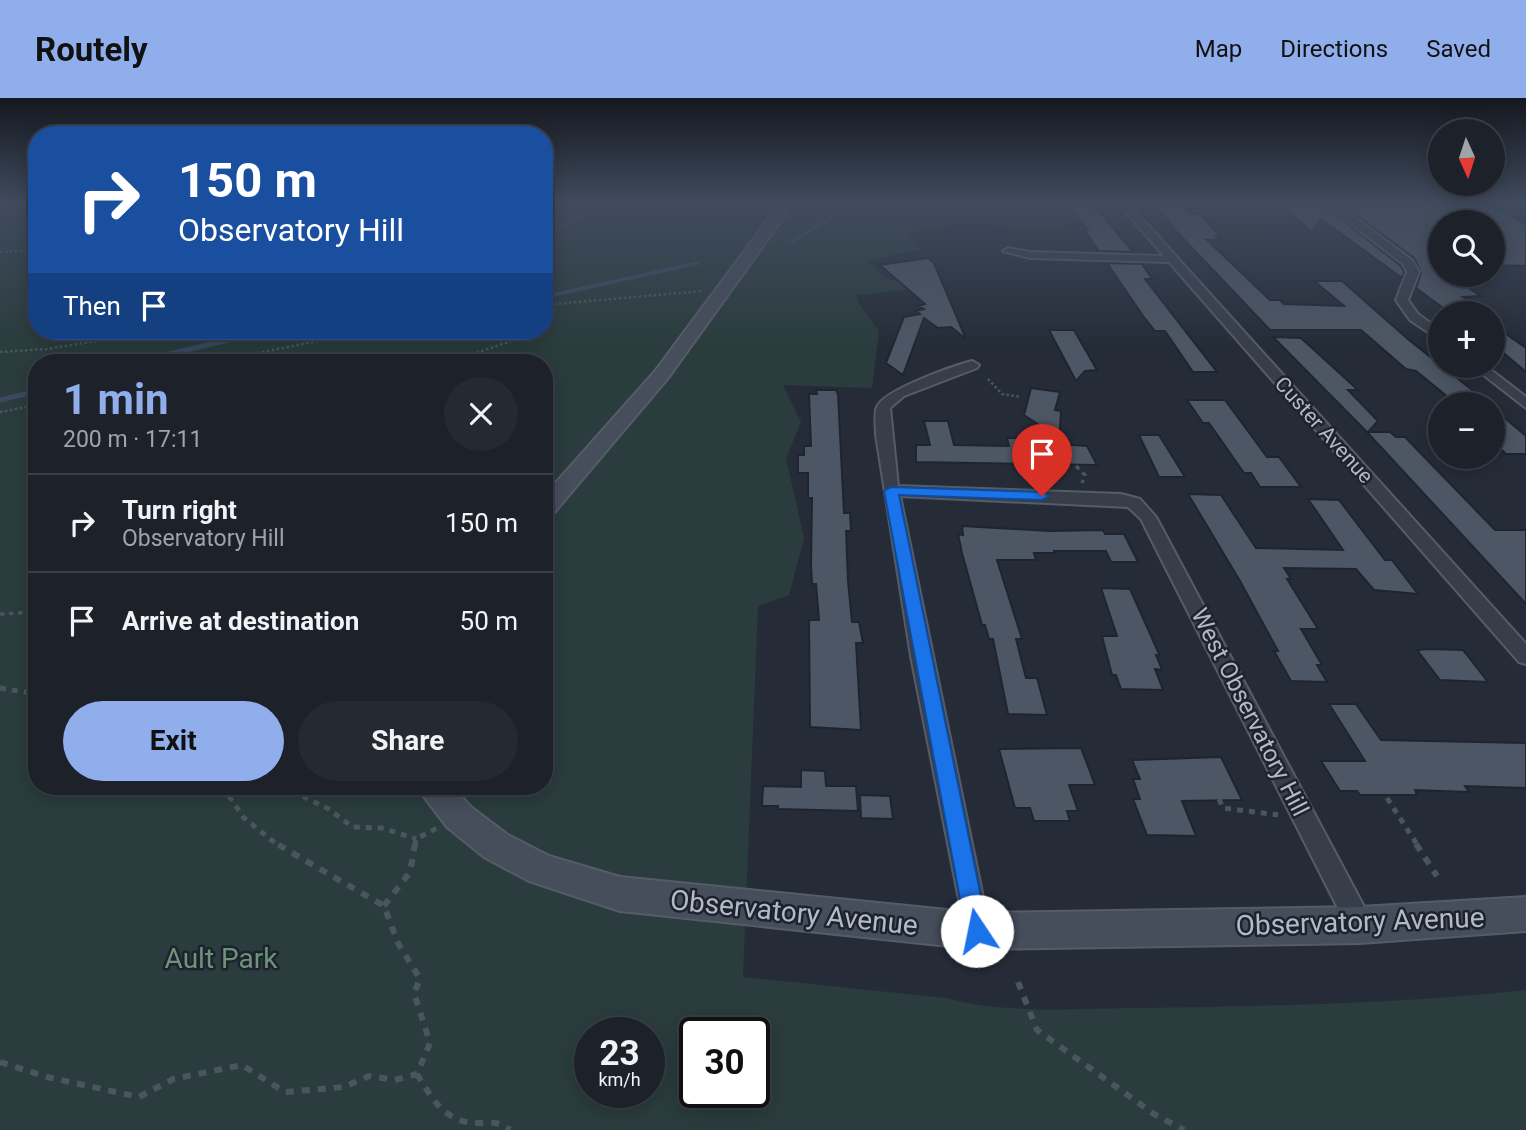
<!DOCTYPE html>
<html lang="en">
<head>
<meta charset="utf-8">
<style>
	:root { --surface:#1c212a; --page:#252932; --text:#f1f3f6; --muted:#a0a3a8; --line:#3a3e47; --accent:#90aeec }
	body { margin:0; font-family:Roboto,sans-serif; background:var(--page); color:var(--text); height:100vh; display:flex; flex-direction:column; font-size:26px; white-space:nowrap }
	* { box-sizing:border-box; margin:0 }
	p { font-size:23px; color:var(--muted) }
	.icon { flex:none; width:38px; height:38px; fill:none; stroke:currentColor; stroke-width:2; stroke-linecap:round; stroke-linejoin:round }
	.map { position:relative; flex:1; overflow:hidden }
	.drawer { position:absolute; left:28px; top:256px; width:525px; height:441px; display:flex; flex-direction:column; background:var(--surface); border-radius:28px; box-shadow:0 4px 18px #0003,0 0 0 2px var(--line) }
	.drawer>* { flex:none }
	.hud { position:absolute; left:28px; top:28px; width:525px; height:214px; border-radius:28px; box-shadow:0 4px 18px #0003,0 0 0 2px var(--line); background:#1a4fa0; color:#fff; overflow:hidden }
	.needle { width:46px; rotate:177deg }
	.fabs { position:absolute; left:1428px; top:21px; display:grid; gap:14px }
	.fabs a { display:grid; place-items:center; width:77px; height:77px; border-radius:50%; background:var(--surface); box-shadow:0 4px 18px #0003,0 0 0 2px var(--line); font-size:35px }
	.speed { position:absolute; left:574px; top:919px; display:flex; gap:14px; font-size:35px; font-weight:700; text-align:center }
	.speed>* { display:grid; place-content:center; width:91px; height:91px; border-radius:50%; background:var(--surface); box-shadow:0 4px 18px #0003,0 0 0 2px var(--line); line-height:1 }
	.speed small { font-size:18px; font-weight:400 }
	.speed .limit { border:4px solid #111; border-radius:10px; background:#fff; color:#111 }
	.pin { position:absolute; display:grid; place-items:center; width:60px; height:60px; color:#fff; margin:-72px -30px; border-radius:50% 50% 50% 0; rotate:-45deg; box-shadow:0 0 7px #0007 }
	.pin .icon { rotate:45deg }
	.me { position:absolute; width:77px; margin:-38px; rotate:349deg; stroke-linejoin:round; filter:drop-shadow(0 0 5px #0008) }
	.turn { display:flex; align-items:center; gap:24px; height:147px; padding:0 35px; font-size:32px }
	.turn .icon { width:91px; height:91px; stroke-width:2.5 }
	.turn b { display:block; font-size:49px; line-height:60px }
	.then { display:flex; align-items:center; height:66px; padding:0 35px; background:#0003; gap:14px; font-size:26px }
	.round { display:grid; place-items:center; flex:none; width:74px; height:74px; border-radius:37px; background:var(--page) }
	.headline { display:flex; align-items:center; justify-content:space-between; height:119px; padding:0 35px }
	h1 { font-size:42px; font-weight:700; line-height:52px; color:var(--accent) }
	.button { display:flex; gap:14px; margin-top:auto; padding:14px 35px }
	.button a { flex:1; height:80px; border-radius:42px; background:var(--accent); color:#111; font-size:28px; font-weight:700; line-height:80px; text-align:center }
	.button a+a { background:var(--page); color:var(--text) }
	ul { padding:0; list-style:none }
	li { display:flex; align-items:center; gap:21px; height:98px; padding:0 35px; border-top:2px solid var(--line) }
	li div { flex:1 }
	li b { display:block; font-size:26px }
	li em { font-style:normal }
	header { display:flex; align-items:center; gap:42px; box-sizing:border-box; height:98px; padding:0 35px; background:var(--accent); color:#111 }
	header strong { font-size:33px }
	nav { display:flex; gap:38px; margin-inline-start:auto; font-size:24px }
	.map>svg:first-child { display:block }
	.green { fill:#2a3c3d; fill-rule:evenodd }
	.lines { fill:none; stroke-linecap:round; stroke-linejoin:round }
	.stream-far1 { stroke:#3c4960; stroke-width:3.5 }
	.stream { stroke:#3c4960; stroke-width:5 }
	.building { fill:#4d5664; stroke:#1f2530; stroke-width:2 }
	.street-casing { stroke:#565c67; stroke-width:4 }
	.secondary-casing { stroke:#565c67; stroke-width:4 }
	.path-far3 { stroke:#48575b; stroke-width:2.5; stroke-dasharray:2.5 2.5; stroke-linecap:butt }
	.path-far2 { stroke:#48575b; stroke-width:3.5; stroke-dasharray:4.5 4.5; stroke-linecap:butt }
	.path-far1 { stroke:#48575b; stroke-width:5; stroke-dasharray:6 6; stroke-linecap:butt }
	.path { stroke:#48575b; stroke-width:6; stroke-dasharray:8 8; stroke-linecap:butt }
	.street { fill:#383e49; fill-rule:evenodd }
	.secondary { fill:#464d5b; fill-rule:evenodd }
	.route { fill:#1a73e8; stroke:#114b97; stroke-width:2 }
	.labels { text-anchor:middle; stroke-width:5; stroke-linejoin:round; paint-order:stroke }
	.far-street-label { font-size:21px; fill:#b3b9c5; stroke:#1d232e }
	.street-label { font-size:24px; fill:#b3b9c5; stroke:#1d232e }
	.near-street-label { font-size:28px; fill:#b3b9c5; stroke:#1d232e }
	.near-park-label { font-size:28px; fill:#6d9378; stroke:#1d232e }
</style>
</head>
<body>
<header>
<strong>Routely</strong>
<nav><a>Map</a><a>Directions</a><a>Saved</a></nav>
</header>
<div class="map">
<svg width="1526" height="1032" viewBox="0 0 1526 1032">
	<rect width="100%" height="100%" fill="#252c38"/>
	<path class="green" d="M 0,104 L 37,104 L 37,233 L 544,233 L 544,104 L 856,104 L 856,113 L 871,119 L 891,115 L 897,104 L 1049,104 L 1064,130 L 957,125 L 907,135 L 921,151 L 869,163 L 884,180 L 935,189 L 857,197 L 858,204 L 879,233 L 872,290 L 783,287 L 801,324 L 786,360 L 804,440 L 789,497 L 758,508 L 743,879 L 946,900 C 1008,917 1078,910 1142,910 C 1270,908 1399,906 1526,892 L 1526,1032 L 0,1032 ZM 37,264 L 544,264 L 544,688 L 37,688 ZM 590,934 L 649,934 L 649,994 L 590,994 ZM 695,934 L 754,934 L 754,994 L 695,994 Z"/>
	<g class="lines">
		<path class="stream-far1" d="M 792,144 L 833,118 L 826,104
			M 544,199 L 698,165"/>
		<path class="stream" d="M 136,264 L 266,233
			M 0,302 L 37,293"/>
	</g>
	<path class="building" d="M 1279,104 L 1320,104 L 1401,168 L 1404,174 L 1402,180 L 1321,121 L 1311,134 Z
		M 1339,104 L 1488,104 L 1526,127 L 1526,168 L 1493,167 L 1493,124 L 1440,124 L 1440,177 L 1481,177 L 1491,183 L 1483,183 L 1488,187 L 1464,187 L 1481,198 L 1463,199 L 1482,211 L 1476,211 L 1481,215 L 1450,215 L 1416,190 L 1421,175 L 1414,160 Z
		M 1067,105 L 1092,105 L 1133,154 L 1099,153 L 1084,132 L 1088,132 Z
		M 1154,105 L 1181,106 L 1190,116 L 1200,116 L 1220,138 L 1216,138 L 1220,142 L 1207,142 L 1270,202 L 1280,202 L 1284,206 L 1344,208 L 1314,183 L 1342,183 L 1409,242 L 1486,303 L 1454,304 L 1416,273 L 1406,271 L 1361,232 L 1270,232 L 1177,134 Z
		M 928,160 L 934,165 L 966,241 L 951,229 L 938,230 L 924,220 L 903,277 L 886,265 L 904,219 L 920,216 L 916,213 L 924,211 L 918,208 L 925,206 L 880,167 Z
		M 1107,165 L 1142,166 L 1152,181 L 1145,181 L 1217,274 L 1193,274 L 1165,233 L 1155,233 L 1143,218 Z
		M 1493,227 L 1526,250 L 1526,274 L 1493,246 Z
		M 1049,232 L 1074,232 L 1097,272 L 1085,273 L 1076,283 Z
		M 1273,239 L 1301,240 L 1358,292 L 1348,292 L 1378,323 L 1368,334 L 1390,334 L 1396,339 L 1405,339 L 1495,432 L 1526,432 L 1526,506 L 1366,333 Z
		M 1031,290 L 1060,294 L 1055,312 L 1061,313 L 1059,346 L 1087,348 L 1097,367 L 916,364 L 916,347 L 930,347 L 924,323 L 948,323 L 954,347 L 1009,348 L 1007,340 L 1059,340 L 1024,317 Z
		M 816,292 L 836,292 L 838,296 L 844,415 L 850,415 L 851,433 L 846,433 L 848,483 L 852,524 L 859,524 L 863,545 L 856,545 L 861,632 L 810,629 L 809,522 L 819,522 L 816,486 L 812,486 L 811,466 L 812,400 L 808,400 L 808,375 L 798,375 L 798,357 L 804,357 L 804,348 L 811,348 L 809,296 L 817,296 Z
		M 1187,302 L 1225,302 L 1267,359 L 1279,359 L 1301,389 L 1260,389 L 1251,375 L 1244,375 L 1209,325 L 1203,325 Z
		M 1493,310 L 1526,338 L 1526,356 L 1506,356 L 1493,344 Z
		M 1139,337 L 1159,337 L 1185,379 L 1159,379 Z
		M 1188,396 L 1221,397 L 1256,450 L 1343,452 L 1308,401 L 1339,402 L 1385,462 L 1392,462 L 1418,496 L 1374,492 L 1356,471 L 1284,470 L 1291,481 L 1287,481 L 1318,531 L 1301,531 L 1322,567 L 1317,567 L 1327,584 L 1291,583 L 1274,553 L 1278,553 L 1240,483 Z
		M 962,428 L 1049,433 L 1103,432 L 1105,436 L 1124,436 L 1138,464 L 1111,464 L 1106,453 L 1054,453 L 1055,455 L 1034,455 L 1036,462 L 997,462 L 1022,541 L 1016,541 L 1026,580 L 1037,580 L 1047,617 L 1008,616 L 993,541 L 989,541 L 985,527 L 982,527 L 962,455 L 958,436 L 963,437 Z
		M 1101,490 L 1130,491 L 1160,558 L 1156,557 L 1162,572 L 1155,571 L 1163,592 L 1121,591 L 1116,577 L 1112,577 L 1102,538 L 1117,538 Z
		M 1429,551 L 1463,552 L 1488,584 L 1440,582 L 1417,552 Z
		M 1329,606 L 1356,606 L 1381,642 L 1526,645 L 1526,690 L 1465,688 L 1469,694 L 1415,692 L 1417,697 L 1360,697 L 1357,693 L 1340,693 L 1321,663 L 1365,663 Z
		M 1081,650 L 1095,687 L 1069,687 L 1078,713 L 1067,713 L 1070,723 L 1034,723 L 1030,710 L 1015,710 L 999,651 Z
		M 1221,659 L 1242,702 L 1182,703 L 1196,738 L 1147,737 L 1133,701 L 1140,701 L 1133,681 L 1140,681 L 1132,662 Z
		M 801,672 L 825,673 L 826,688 L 856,688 L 858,713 L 778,711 L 778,708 L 762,708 L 763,688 L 801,689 Z
		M 860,697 L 890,698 L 893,721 L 861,720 Z"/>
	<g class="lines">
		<g class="street-casing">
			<path id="street" d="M 1117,104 L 1127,104 L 1526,546 L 1526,566 L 1519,564 L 1169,164 L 1030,160 L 1003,153 L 1008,150 L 1030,154 L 1164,158 Z
				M 1323,104 L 1334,104 L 1412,162 L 1419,174 L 1408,202 L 1418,216 L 1440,232 L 1440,242 L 1410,222 L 1396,202 L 1407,174 L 1403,166 Z
				M 972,263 L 979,267 L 977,270 L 904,298 L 890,310 L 898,388 L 1121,396 L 1140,401 L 1156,419 L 1369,818 L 1373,827 L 1369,836 L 1360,840 L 1351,836 L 1141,421 L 1128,409 L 900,398 L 990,833 L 987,842 L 977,846 L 967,842 L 911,558 L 876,337 C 876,329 874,316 877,309 C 884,292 953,268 972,263 Z
				M 1472,268 L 1486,268 L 1526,299 L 1526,310 Z"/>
		</g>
		<g class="secondary-casing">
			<path id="secondary" d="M 775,104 L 787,104 L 786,116 L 668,280 L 552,417 L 544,419 L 544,398 L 656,272 L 772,116 Z
				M 416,688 L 452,688 L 471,709 L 508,737 L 549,758 L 620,779 L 977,815 L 1360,809 L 1526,799 L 1526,833 L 1360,845 L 977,851 L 620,813 L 529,783 L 484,759 L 447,729 Z"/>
		</g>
		<path class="path-far3" d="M 544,131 C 563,128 581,124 592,107 L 589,104
			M 0,154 L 37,152
			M 544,207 L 703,193
			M 544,222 L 547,224 L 544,231
			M 0,254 L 47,251 L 159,233
			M 213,264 L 367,233
			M 459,264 L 467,258 L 541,233
			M 479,264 L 501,258 L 511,260 L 510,264
			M 988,281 L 1002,296 L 1021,299
			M 0,314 L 37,307"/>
		<path class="path-far2" d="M 1076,368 L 1085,377 L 1082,385
			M 0,516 L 37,514"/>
		<path class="path-far1" d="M 0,590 L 37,596
			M 222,688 L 244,720 L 279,748
			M 281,688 L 327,710 L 353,729 L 382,730 L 416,741
			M 1387,700 L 1418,748
			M 1219,701 L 1223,710 L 1278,717
			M 415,748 L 416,741 L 437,730"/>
		<path class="path" d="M 1416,746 L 1437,778
			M 384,808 L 410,774 L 415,746
			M 1018,884 L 1037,932 L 1154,1016 L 1184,1032
			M 0,964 L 47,979 L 139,999 L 173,981 L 242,967 L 285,994 L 344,989 L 369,978 L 395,982 L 417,976 L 430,945 L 414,895 L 420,881 L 398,845 L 384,808 L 277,746
			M 417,976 C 432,1001 446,1026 479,1025 C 494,1025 498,1023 510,1032"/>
		<use href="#street" class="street"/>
		<use href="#secondary" class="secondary"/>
	</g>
	<linearGradient id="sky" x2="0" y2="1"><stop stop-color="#14181f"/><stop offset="0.42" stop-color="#404b5e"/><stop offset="1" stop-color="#404b5e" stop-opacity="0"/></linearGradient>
	<rect width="1526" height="249" fill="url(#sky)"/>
	<path class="route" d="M 891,389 L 1042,394 L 1049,398 L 1042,402 L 899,397 L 988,833 L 985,841 L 977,844 L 969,841 L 966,833 L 884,393 Z"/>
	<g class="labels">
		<g class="far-street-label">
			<text transform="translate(1324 332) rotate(48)" y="7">Custer Avenue</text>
		</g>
		<g class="street-label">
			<text transform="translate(1250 614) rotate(63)" y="8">West Observatory Hill</text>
		</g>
		<g class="near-street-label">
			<text transform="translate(794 814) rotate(6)" y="10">Observatory Avenue</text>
			<text transform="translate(1360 823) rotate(-2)" y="10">Observatory Avenue</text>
		</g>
		<g class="near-park-label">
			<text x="221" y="870">Ault Park</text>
		</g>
	</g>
</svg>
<div class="fabs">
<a><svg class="needle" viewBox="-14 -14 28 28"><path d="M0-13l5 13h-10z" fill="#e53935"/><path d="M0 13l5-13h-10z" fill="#a0a3a8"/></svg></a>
<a><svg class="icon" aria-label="search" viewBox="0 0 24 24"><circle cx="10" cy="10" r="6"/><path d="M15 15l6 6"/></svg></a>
<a>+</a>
<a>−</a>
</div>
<div class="speed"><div>23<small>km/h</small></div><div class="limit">30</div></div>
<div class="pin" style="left:1042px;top:398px;background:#d93025"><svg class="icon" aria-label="arrive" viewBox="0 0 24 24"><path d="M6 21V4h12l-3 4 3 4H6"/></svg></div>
<svg class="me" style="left:977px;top:833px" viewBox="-20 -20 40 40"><circle r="19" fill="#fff"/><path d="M0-13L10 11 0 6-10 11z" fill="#1a73e8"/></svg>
<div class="hud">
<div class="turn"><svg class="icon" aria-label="right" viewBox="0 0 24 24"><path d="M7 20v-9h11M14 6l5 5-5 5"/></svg><div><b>150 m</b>Observatory Hill</div></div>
<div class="then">Then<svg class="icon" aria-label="arrive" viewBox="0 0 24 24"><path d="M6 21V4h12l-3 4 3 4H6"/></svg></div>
</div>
<section class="drawer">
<div class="headline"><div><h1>1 min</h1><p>200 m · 17:11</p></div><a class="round"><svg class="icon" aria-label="close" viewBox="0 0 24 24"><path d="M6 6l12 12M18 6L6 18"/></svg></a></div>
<ul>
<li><svg class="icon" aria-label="right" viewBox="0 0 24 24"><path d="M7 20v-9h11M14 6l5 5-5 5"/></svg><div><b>Turn right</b><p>Observatory Hill</p></div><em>150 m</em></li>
<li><svg class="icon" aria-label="arrive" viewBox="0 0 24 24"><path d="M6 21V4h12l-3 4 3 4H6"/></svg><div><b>Arrive at destination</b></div><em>50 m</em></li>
</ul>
<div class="button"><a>Exit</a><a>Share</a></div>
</section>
</div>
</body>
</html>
